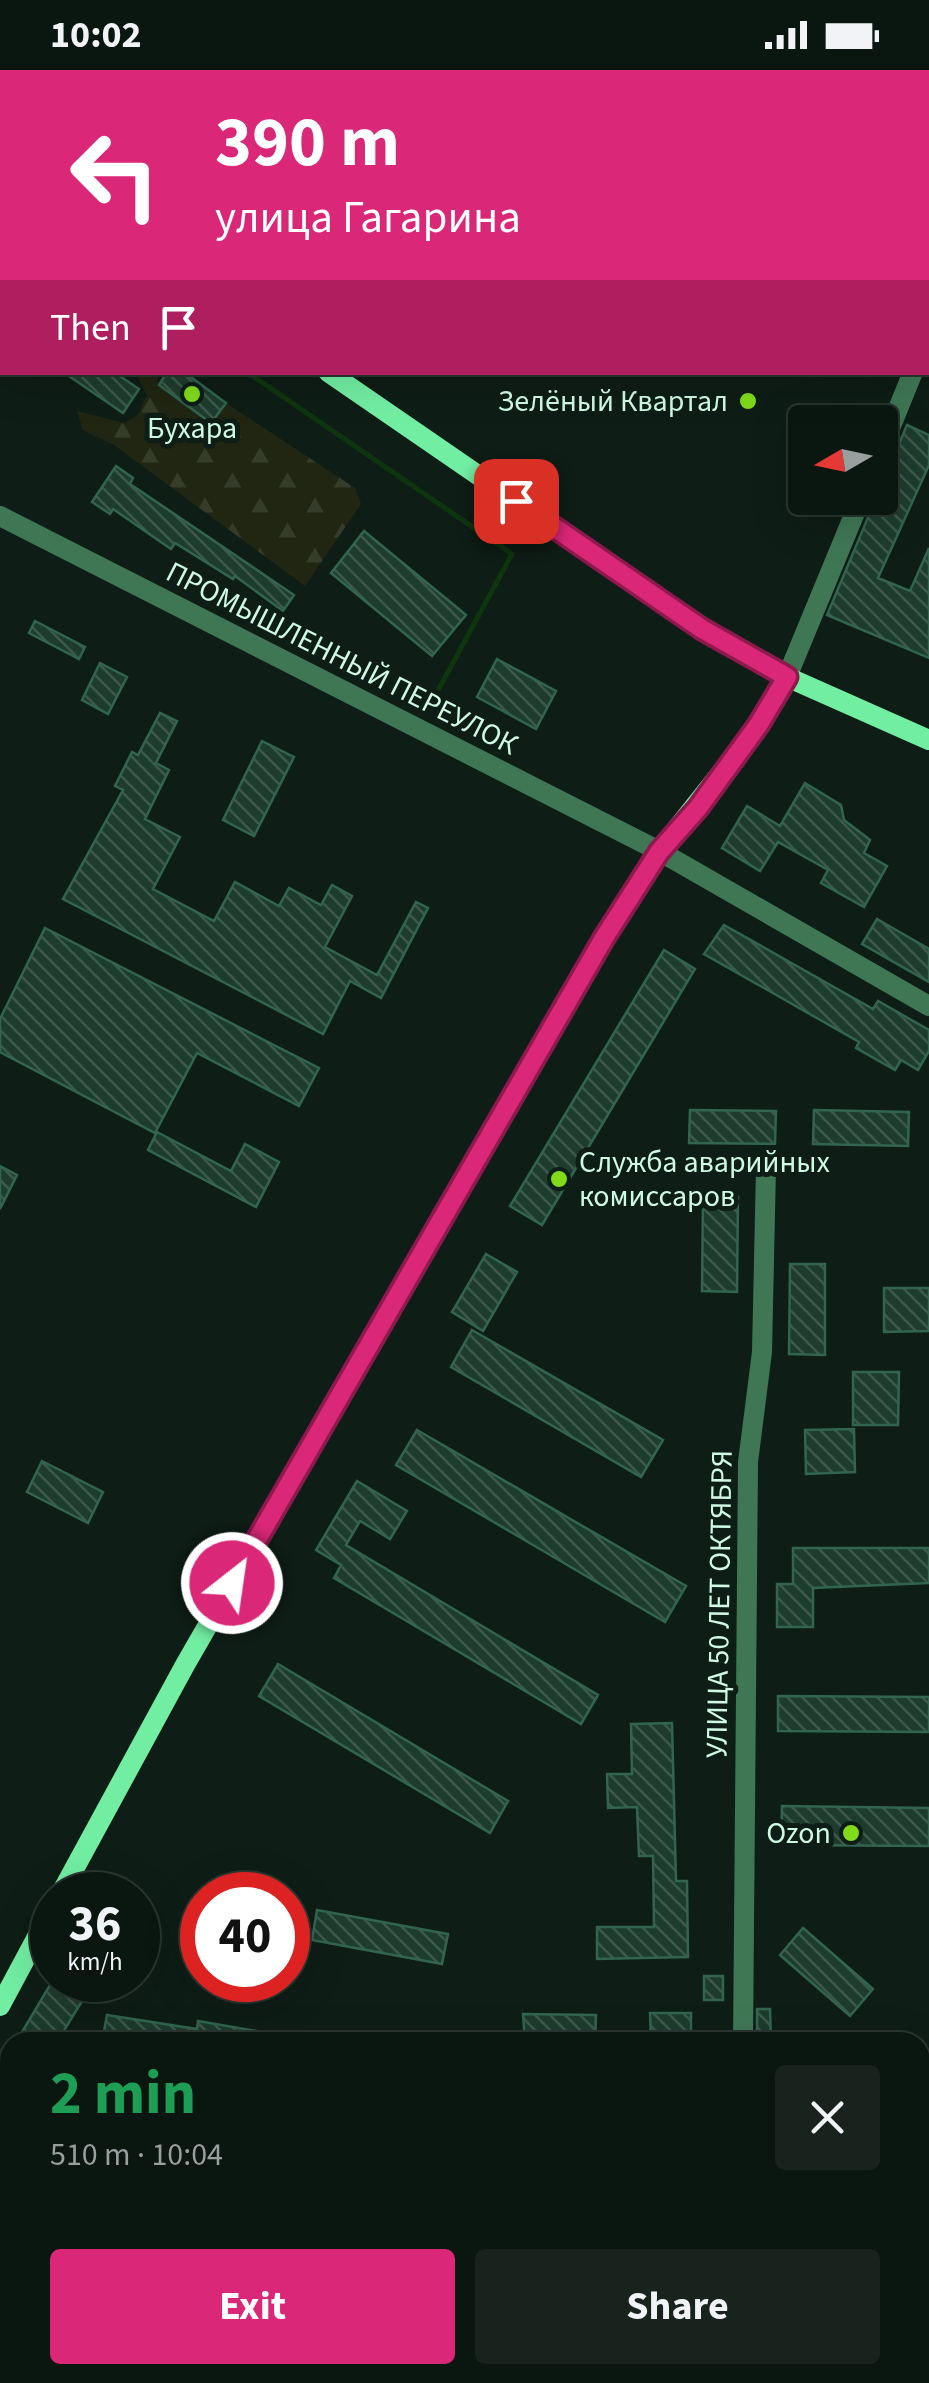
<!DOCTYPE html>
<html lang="en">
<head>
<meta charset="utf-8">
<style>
	:root { --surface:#0a1610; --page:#18231e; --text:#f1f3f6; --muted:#999f9f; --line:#2a3530; --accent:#db2777 }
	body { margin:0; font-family:"Source Sans 3",sans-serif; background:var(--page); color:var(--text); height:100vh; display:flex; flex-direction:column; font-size:38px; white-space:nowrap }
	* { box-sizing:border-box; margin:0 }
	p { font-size:32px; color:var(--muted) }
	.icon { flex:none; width:55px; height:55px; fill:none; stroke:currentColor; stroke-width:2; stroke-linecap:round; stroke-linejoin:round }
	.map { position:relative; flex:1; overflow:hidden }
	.details { position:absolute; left:0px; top:1962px; width:930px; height:352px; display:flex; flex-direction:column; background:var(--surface); border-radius:30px 30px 0 0; box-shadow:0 10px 40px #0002,0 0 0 2px var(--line) }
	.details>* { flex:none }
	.hud { position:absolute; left:0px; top:0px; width:930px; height:305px; box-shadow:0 10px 40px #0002,0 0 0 2px var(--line); background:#db2777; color:#fff; overflow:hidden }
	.needle { width:65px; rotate:261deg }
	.tools { position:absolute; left:788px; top:335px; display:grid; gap:20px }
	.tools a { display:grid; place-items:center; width:110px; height:110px; border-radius:10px; background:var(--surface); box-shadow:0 10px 40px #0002,0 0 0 2px var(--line); font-size:50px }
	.speed { position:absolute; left:30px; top:1802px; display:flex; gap:20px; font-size:50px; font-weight:700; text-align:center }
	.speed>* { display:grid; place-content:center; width:130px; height:130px; border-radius:50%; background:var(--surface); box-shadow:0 10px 40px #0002,0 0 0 2px var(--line); line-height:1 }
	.speed small { font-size:25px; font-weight:400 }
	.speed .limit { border:15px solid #d22; background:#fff; color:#111 }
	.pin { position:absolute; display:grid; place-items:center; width:85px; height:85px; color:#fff; margin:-42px; border-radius:20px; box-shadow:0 5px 15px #0006 }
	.me { position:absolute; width:110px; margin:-55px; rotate:30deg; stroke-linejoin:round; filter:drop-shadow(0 0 8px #0008) }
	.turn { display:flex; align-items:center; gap:35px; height:210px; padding:0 50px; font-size:45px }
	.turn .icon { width:130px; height:130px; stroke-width:2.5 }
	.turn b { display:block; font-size:70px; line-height:85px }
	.then { display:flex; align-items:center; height:95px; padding:0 50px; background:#0003; gap:20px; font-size:38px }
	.round { display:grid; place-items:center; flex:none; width:105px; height:105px; border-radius:10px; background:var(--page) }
	.overview { display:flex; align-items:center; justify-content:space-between; height:170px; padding:0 50px }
	h1 { font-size:60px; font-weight:700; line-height:75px; color:#1e9e55 }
	.primary-button { display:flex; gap:20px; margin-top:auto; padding:20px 50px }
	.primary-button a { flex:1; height:115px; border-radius:10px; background:var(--accent); color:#fff; font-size:40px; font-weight:700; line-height:115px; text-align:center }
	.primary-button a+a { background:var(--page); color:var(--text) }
	.status { display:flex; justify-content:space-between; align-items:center; height:70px; padding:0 50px; background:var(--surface); direction:ltr }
	.status svg { height:28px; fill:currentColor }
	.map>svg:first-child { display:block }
	.forest { fill:url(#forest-firs) }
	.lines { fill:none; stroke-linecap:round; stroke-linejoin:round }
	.stream { stroke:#0e360e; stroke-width:5 }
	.building { fill:url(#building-back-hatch); stroke:#31654f; stroke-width:2.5 }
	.street { stroke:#3f7755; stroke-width:20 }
	.secondary { stroke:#72eea3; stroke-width:20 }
	.route-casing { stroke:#8e194d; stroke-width:25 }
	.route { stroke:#db2777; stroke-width:18 }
	.poi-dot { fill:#81db1b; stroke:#0e1d16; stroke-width:4 }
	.labels { text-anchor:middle; stroke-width:10; stroke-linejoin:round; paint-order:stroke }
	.poi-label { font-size:30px; fill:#d0f9e4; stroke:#0e1d16; text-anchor:end }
	.street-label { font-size:30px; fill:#d0f9e4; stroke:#0e1d16 }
</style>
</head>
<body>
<div class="status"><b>10:02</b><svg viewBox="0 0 49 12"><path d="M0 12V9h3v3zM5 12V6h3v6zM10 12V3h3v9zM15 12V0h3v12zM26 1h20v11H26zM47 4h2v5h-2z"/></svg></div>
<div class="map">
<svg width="929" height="2313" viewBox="0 0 929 2313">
	<defs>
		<pattern id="forest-firs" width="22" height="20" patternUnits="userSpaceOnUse" patternTransform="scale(2.5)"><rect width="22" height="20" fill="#202612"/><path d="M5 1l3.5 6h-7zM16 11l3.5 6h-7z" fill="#353c29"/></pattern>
		<pattern id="building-back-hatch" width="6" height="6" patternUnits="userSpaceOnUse" patternTransform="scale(2.5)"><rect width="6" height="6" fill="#1d3c2e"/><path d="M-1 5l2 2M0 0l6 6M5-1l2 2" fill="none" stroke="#3d594c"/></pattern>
	</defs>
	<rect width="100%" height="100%" fill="#0e1d16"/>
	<path class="forest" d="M 136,303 L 156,303 L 159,315 L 210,352 L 226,333 L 355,418 L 361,434 L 305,516 L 114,375 L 83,360 L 77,341 L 124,353 L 137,346 L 147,326 Z"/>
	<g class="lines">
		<path class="stream" d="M 0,131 L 2,132
			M 247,302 L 512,484 L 429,637"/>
	</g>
	<path class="building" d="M 63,302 L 114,302 L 139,319 L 123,343 Z
		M 167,302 L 184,302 L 226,333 L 211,353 L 159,315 Z
		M 907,355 L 929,365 L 929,395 L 878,508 L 910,521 L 929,478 L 929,588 L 827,545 Z
		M 116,396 L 133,408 L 130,414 L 294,525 L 283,541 L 235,506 L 233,509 L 175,473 L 171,479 L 113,439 L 110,444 L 92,432 Z
		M 364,461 L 466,545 L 432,586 L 331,503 Z
		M 35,551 L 85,577 L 79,589 L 29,563 Z
		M 497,589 L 556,621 L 536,659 L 477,627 Z
		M 100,593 L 127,607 L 108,644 L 82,630 Z
		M 160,643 L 177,651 L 156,693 L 169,700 L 145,749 L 180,767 L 153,819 L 214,851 L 235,812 L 279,836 L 289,818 L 321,835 L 332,815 L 352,826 L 325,877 L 377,905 L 416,832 L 428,838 L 381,928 L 350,911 L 323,964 L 63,829 L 123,720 L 115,716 L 132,682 L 138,685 Z
		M 262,671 L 294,687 L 254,766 L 223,750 Z
		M 805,713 L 841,735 L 844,750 L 870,770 L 864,783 L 887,796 L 864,837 L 821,813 L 828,800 L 778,772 L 760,801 L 722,778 L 747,736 L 780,756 Z
		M 877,849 L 929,879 L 929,912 L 862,874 Z
		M 724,855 L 873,939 L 878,931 L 929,960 L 929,981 L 918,1000 L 901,990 L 895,1000 L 856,978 L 859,972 L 704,884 Z
		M 45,858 L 319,998 L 299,1036 L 197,983 L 155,1063 L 0,982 L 0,949 Z
		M 664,880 L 695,899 L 542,1155 L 510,1136 Z
		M 690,1040 L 776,1041 L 775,1074 L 689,1073 Z
		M 814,1040 L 909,1042 L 908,1076 L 813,1074 Z
		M 157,1062 L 231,1101 L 245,1074 L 279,1092 L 256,1137 L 148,1080 Z
		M 0,1096 L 17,1105 L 0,1139 Z
		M 703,1127 L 738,1127 L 737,1222 L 702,1221 Z
		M 486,1184 L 517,1202 L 483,1261 L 452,1242 Z
		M 790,1194 L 825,1194 L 825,1285 L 789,1284 Z
		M 884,1218 L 929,1218 L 929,1261 L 884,1262 Z
		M 472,1260 L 663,1370 L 641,1407 L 451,1297 Z
		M 853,1302 L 899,1302 L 898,1355 L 853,1355 Z
		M 854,1359 L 855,1402 L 806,1404 L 805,1360 Z
		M 417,1360 L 686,1516 L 665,1552 L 396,1395 Z
		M 42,1391 L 103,1422 L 88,1453 L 27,1422 Z
		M 357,1411 L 407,1441 L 390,1469 L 360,1451 L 346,1475 L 598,1625 L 581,1654 L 334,1508 L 341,1495 L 316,1480 Z
		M 793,1478 L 929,1478 L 929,1513 L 813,1518 L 813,1557 L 777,1557 L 777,1514 L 793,1514 Z
		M 278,1594 L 508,1731 L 490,1763 L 259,1626 Z
		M 778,1626 L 929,1627 L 929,1662 L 778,1661 Z
		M 672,1653 L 676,1811 L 687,1811 L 688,1887 L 597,1889 L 597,1857 L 654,1857 L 653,1786 L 639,1786 L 637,1737 L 608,1738 L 607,1704 L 632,1704 L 631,1654 Z
		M 782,1736 L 929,1738 L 929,1776 L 781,1775 Z
		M 115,1808 L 143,1825 L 105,1825 Z
		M 317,1840 L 448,1864 L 442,1894 L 312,1870 Z
		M 803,1858 L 873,1919 L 850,1946 L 780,1885 Z
		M 704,1906 L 723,1906 L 723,1930 L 704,1930 Z
		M 53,1910 L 95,1910 L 57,1972 L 39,1972 L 22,1962 Z
		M 757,1939 L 770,1939 L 771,1972 L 757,1972 Z
		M 650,1943 L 691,1943 L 691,1972 L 651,1972 Z
		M 523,1944 L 596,1945 L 595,1972 L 525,1972 Z
		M 107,1945 L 197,1959 L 198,1951 L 280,1965 L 280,1972 L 102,1972 Z"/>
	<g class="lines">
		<path class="street" d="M 928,269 L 929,265
			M 880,383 L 913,302
			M 0,446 L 659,781 L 929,936
			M 787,607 L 861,428
			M 743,1972 L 748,1392 L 762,1282 L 766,1098
			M 0,2185 L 10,2188
			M 920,2247 L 929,2247
			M 453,2313 L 453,2305
			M 741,2313 L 741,2305"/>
		<path class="secondary" d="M 0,64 L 2,66
			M 328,302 L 702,559 L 787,607 L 929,670
			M 60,1825 L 185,1595 L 604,867 L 659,781 L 759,655 L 787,607
			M 0,1936 L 52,1839"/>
	</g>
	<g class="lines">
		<g class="route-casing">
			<path id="route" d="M 232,1513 L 604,868 L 659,782 L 698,738 L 759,654 L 787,607 L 702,559 L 516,431"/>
		</g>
		<use href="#route" class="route"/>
	</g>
	<g class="poi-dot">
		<circle cx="192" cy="324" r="10"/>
		<circle cx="748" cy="331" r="10"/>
		<circle cx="559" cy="1109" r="10"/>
		<circle cx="851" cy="1763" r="10"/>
	</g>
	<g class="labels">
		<g class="poi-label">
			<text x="728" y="341">Зелёный Квартал</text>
			<text x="192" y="368" text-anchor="middle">Бухара</text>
			<text x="579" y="1102" text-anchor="start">Служба аварийных<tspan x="579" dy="34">комиссаров</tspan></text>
			<text x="831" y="1773">Ozon</text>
		</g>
		<g class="street-label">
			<text transform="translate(342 588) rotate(27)" y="10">ПРОМЫШЛЕННЫЙ ПЕРЕУЛОК</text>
			<text transform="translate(719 1534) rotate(-89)" y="10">УЛИЦА 50 ЛЕТ ОКТЯБРЯ</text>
		</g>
	</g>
</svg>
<div class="tools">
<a><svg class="needle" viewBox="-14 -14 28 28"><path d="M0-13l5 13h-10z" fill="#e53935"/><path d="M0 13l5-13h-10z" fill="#999f9f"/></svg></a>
</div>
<div class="speed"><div>36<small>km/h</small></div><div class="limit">40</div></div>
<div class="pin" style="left:516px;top:431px;background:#d93025"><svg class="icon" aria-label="arrive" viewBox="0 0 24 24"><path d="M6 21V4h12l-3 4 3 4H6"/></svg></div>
<svg class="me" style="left:232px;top:1513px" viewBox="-20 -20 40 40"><circle r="17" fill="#db2777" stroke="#fff" stroke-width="3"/><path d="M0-11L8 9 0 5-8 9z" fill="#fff"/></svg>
<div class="hud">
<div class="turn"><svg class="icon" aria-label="left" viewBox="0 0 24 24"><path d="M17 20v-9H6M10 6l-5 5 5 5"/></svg><div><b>390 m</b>улица Гагарина</div></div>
<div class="then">Then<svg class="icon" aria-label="arrive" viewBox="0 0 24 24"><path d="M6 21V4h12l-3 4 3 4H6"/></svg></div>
</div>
<section class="details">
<div class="overview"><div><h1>2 min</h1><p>510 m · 10:04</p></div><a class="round"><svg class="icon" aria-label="close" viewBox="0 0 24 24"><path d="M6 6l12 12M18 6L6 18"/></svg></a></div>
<div class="primary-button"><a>Exit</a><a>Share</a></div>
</section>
</div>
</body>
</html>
